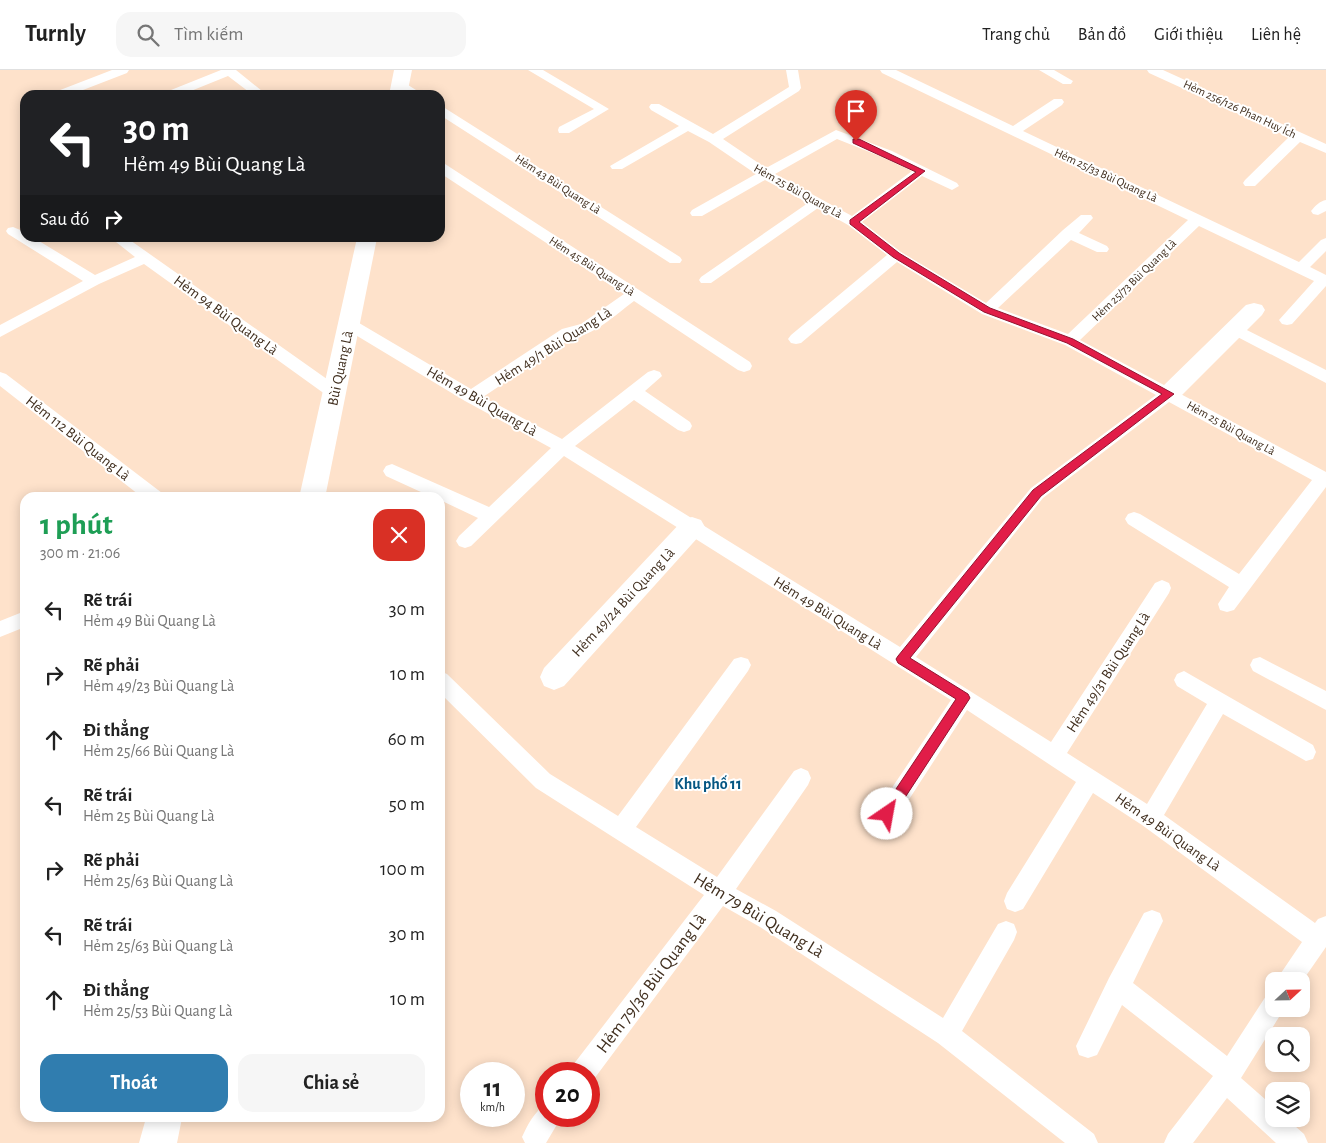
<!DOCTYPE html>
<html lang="vi">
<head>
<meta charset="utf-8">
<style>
	:root { --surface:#fff; --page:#f6f6f6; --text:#222; --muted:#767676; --line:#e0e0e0; --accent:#307daf }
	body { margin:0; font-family:"Alegreya Sans",sans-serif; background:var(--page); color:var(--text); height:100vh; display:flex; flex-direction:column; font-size:19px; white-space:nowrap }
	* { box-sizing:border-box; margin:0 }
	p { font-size:16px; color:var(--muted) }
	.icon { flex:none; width:28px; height:28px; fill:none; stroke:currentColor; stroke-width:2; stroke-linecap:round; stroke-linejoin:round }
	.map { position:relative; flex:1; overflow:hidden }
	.sheet { position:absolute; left:20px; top:422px; width:425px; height:630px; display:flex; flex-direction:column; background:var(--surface); border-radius:15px; box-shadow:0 2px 12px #0003 }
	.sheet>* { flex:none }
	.hud { position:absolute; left:20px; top:20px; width:425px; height:152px; border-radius:15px; box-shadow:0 2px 12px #0003; background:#202124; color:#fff; overflow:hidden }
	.needle { width:32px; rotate:68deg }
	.buttons { position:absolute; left:1265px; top:902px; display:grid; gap:10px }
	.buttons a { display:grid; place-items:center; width:45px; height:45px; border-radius:10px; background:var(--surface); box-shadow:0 2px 12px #0003; font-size:25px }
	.speed { position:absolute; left:460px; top:992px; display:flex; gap:10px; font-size:25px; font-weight:700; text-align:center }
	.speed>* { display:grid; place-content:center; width:65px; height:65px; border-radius:50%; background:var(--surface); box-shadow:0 2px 12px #0003; line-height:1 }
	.speed small { font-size:12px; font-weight:400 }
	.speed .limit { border:8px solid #d22; background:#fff; color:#111 }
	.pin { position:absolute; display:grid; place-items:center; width:42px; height:42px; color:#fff; margin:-51px -21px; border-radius:50% 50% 50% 0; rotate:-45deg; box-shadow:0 0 5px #0007 }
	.pin .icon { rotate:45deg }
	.me { position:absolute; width:55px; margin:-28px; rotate:33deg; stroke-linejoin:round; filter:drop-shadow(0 0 4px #0008) }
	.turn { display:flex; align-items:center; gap:18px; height:105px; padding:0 20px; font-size:22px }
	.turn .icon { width:65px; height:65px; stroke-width:2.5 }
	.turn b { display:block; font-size:35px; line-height:42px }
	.then { display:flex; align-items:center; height:48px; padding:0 20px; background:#0003; gap:10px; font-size:19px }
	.round { display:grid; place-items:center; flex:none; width:52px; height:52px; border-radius:15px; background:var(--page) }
	.overview { display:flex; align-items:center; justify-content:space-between; height:85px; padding:0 20px }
	h1 { font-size:30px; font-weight:700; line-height:38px; color:#1e9e55 }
	.button { display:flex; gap:10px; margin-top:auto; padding:10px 20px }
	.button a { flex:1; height:58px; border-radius:15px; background:var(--accent); color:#fff; font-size:20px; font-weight:700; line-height:58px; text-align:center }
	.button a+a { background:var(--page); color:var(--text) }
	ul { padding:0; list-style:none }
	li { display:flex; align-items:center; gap:15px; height:65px; padding:0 20px }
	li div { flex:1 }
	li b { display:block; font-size:19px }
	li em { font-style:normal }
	header { display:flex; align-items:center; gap:30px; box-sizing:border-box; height:70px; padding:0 25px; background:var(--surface); border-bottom:1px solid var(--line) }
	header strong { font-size:24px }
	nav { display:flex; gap:28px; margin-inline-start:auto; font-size:18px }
	.search { width:350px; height:45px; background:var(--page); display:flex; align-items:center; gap:12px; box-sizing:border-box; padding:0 18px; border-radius:15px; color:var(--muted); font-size:19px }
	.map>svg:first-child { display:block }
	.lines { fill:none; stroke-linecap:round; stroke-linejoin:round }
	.service { fill:#fff; fill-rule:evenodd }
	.minor { fill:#fff; fill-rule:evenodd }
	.route { fill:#e11d48; stroke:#92132f }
	.labels { text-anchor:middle; stroke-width:4; stroke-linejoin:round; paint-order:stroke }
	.far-street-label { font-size:12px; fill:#412f1f; stroke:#fff }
	.street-label { font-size:15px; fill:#412f1f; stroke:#fff }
	.neighbourhood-label { font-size:16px; font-weight:bold; fill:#065783; stroke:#fff }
	.near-street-label { font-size:18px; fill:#412f1f; stroke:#fff }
</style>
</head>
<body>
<header>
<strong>Turnly</strong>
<div class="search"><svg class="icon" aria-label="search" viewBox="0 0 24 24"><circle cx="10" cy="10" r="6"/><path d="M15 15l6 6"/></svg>Tìm kiếm</div>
<nav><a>Trang chủ</a><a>Bản đồ</a><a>Giới thiệu</a><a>Liên hệ</a></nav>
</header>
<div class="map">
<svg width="1326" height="1073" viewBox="0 0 1326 1073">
	<rect width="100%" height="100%" fill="#fee2cb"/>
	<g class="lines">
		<path class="service" d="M 112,0 L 129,0 L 127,3 L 70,25 L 53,25 L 55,22 Z
			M 221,0 L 236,0 L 267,25 L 253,25 L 228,6 L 181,25 L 164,25 L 166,22 Z
			M 528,0 L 543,0 L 609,39 L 569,63 L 559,63 L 558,60 L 559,57 L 594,39 Z
			M 786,0 L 798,0 L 801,18 L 799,21 L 723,69 L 766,98 L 836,60 L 892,81 L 957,113 L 959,116 L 952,120 L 922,106 L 862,152 L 901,182 L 986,233 L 1063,160 L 1081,145 L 1091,145 L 1093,148 L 1079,163 L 1107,176 L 1109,179 L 1107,182 L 1097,182 L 1071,170 L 998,238 L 1068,264 L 1188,150 L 882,3 L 880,0 L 896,0 L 1013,56 L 1054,29 L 1062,29 L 1064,32 L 1062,35 L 1023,61 L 1299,192 L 1321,170 L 1326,168 L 1326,181 L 1310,197 L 1326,205 L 1326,216 L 1292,254 L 1287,255 L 1282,254 L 1279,250 L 1314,211 L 1199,156 L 1080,270 L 1326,402 L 1326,417 L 1234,540 L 1227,542 L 1220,540 L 1218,534 L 1229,517 L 1128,454 L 1125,449 L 1128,444 L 1134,442 L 1140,444 L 1239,504 L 1312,410 L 1169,332 L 1043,428 L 916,587 L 1051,672 L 1155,513 L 1162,510 L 1169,513 L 1171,518 L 1169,523 L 1067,683 L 1147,734 L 1207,634 L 1177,616 L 1174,610 L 1177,604 L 1184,601 L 1313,675 L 1316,682 L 1313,689 L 1306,691 L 1223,644 L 1164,745 L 1315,853 L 1318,849 L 1326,846 L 1326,877 L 1301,913 L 1301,911 L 1277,911 L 1281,903 L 1302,872 L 1142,755 L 1093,723 L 1023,839 L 1015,842 L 1007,839 L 1004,831 L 1007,823 L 1076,712 L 967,640 L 895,751 L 887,754 L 879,751 L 876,744 L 879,737 L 951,630 L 564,386 L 471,476 L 465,478 L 459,476 L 456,471 L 459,466 L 478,448 L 440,430 L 440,428 L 434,428 L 386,406 L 383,401 L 386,396 L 392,394 L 489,437 L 551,378 L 465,331 L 344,258 L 341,254 L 344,250 L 349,249 L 354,250 L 471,319 L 562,259 L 581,254 L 624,224 L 440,103 L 440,93 L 445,94 L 750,292 L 752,296 L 750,300 L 744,302 L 738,300 L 634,231 C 615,245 594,266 571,268 L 483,327 L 562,369 L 648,302 L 654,300 L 660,302 L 662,306 L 645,321 L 690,352 L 692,356 L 690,360 L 684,362 L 678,360 L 634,330 L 575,376 L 900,577 L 1031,418 L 1156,325 L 1065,275 L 982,244 L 897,192 L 801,273 L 796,274 L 791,273 L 788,269 L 791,265 L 887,185 L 848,155 L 818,138 L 711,213 L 701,213 L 699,210 L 701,207 L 808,133 L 765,110 L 702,146 L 692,146 L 690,143 L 692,140 L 756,104 L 709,72 L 688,61 L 622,99 L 612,99 L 610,96 L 679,56 L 651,40 L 649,37 L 651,34 L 659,34 L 713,64 L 789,17 ZM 837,69 L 882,87 L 912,101 L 852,146 L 775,104 Z
			M 1039,0 L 1054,0 L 1073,11 L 1071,14 L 1063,14 Z
			M 1147,0 L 1163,0 L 1326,74 L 1326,83 L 1300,72 L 1255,116 L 1245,116 L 1243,113 L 1245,110 L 1289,67 L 1149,3 Z
			M 400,10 L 424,25 L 409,25 L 394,14 Z
			M 440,35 L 680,187 L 682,190 L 680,193 L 670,193 L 440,45 Z
			M 1326,130 L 1326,141 L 1318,145 L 1313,144 L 1311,141 C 1315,136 1320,131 1326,130 Z
			M 13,157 L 25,162 L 25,168 L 34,168 L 95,205 L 135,187 L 111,168 L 127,168 L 341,319 L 343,323 L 341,327 L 335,329 L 329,327 L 144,194 L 99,214 L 0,267 L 0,255 L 83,211 L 8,164 L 6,161 L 8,158 Z
			M 1233,253 L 1326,300 L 1326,313 L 1228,262 L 1225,258 L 1228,254 Z
			M 0,302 L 6,304 L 162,423 L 164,428 L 143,428 L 0,316 Z
			M 25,541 L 25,557 L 0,567 L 0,551 Z
			M 741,587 L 748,589 L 751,595 L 748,601 L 636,757 L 717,807 L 794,701 L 801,698 L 808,701 L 811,708 L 808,715 L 736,819 L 776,841 L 943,948 L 998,854 L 1006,851 L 1014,854 L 1017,862 L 1014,870 L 962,961 L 1094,1064 L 1098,1073 L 1065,1073 L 938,973 L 760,857 L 723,836 L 591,1013 L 589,1014 L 589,1004 L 570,1004 L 573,995 L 704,825 L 536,718 L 440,623 L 440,601 L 447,604 L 550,704 L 618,746 L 734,589 Z
			M 1260,587 L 1326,621 L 1326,640 L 1253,601 L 1250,595 L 1253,589 Z
			M 1152,840 L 1160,843 L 1163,851 L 1133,913 L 1227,986 L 1266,926 L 1274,922 L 1274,939 L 1284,939 L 1241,1008 L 1274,1037 L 1274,1049 L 1287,1049 L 1304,1064 L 1308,1073 L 1276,1073 L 1227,1028 L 1193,1073 L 1164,1073 L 1168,1064 L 1213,1006 L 1122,935 L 1097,985 L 1088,988 L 1079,985 L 1076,976 L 1109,908 L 1144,843 Z
			M 546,1035 L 546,1046 L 562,1046 L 546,1073 L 525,1073 L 522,1067 C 527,1056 535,1040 546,1035 Z"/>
		<path class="minor" d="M 394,0 L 412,0 L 407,25 L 389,25 Z
			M 357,168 L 377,168 L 325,428 L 299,428 Z
			M 1254,233 L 1262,235 L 1265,240 L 1262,245 L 1177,330 L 1169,332 L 1161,330 L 1157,324 L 1161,318 L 1246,235 Z
			M 692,447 L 701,450 L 705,457 L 701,464 L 564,616 L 554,620 L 544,616 L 540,607 L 544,598 L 683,450 Z
			M 146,1048 L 182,1048 L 177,1073 L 139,1073 Z"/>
	</g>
	<path class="route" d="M 853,69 L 859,69 L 925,101 L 859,152 L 899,183 L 990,238 L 1073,269 L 1174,324 L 1041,426 L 910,588 L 968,624 L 970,628 L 891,749 L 887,750 L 882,749 L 880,744 L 882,740 L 956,629 L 898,593 L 896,589 L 898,586 L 1033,420 L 1162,324 L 1067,273 L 984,242 L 893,187 L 850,154 L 850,150 L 916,102 L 853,73 Z"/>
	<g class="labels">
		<g class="far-street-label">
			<text transform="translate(1240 39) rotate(25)" y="4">Hẻm 256/126 Phan Huy Ích</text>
			<text transform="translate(1106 105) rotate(25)" y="4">Hẻm 25/33 Bùi Quang Là</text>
			<text transform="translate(558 114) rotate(33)" y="4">Hẻm 43 Bùi Quang Là</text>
			<text transform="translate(798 121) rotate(29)" y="4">Hẻm 25 Bùi Quang Là</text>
			<text transform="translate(592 196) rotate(33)" y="4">Hẻm 45 Bùi Quang Là</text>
			<text transform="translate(1134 210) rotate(-44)" y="4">Hẻm 25/73 Bùi Quang Là</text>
			<text transform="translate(1231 358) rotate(29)" y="4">Hẻm 25 Bùi Quang Là</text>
		</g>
		<g class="street-label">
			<text transform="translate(226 245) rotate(36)" y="5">Hẻm 94 Bùi Quang Là</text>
			<text transform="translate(553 276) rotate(-32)" y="5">Hẻm 49/1 Bùi Quang Là</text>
			<text transform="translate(340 298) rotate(-78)" y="5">Bùi Quang Là</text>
			<text transform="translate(482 331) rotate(30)" y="5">Hẻm 49 Bùi Quang Là</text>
			<text transform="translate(78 368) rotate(38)" y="5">Hẻm 112 Bùi Quang Là</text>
			<text transform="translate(623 532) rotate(-47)" y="5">Hẻm 49/24 Bùi Quang Là</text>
			<text transform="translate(828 543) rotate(32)" y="5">Hẻm 49 Bùi Quang Là</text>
			<text transform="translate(1108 602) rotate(-57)" y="5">Hẻm 49/31 Bùi Quang Là</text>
			<text transform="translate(1168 762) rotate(35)" y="5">Hẻm 49 Bùi Quang Là</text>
		</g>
		<g class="neighbourhood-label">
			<text x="708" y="719">Khu phố 11</text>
		</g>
		<g class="near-street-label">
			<text transform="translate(759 845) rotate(31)" y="6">Hẻm 79 Bùi Quang Là</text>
			<text transform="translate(651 913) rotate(-53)" y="6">Hẻm 79/36 Bùi Quang Là</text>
		</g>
	</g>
</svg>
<div class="buttons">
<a><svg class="needle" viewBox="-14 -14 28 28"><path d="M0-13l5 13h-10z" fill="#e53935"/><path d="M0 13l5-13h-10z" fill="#767676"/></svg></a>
<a><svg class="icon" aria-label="search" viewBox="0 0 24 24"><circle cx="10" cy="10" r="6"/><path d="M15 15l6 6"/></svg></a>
<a><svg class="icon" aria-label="layers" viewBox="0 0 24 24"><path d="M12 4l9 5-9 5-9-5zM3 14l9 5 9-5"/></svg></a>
</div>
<div class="speed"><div>11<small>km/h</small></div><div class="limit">20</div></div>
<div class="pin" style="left:856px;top:71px;background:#d93025"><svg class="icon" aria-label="arrive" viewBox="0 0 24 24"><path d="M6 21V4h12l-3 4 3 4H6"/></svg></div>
<svg class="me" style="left:887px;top:744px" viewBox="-20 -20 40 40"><circle r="19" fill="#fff"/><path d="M0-13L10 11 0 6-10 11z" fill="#e11d48"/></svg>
<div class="hud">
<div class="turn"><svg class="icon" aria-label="left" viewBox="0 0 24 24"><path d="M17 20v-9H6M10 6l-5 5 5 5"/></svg><div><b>30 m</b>Hẻm 49 Bùi Quang Là</div></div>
<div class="then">Sau đó<svg class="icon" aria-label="right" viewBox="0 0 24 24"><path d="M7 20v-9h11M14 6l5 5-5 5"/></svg></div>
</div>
<section class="sheet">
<div class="overview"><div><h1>1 phút</h1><p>300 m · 21:06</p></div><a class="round" style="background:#d93025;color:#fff"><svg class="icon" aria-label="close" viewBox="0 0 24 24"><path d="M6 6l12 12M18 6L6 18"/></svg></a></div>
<ul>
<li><svg class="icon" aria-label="left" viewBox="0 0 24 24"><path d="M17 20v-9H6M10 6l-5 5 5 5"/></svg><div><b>Rẽ trái</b><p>Hẻm 49 Bùi Quang Là</p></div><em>30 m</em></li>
<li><svg class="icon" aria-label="right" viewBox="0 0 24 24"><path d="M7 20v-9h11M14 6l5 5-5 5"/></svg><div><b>Rẽ phải</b><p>Hẻm 49/23 Bùi Quang Là</p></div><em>10 m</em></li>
<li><svg class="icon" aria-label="ahead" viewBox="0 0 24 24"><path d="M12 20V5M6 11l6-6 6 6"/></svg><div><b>Đi thẳng</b><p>Hẻm 25/66 Bùi Quang Là</p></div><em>60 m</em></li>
<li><svg class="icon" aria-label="left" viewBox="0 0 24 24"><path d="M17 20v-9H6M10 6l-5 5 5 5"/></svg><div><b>Rẽ trái</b><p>Hẻm 25 Bùi Quang Là</p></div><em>50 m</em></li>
<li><svg class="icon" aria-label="right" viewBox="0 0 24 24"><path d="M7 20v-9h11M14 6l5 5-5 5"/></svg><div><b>Rẽ phải</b><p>Hẻm 25/63 Bùi Quang Là</p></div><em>100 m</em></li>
<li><svg class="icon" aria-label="left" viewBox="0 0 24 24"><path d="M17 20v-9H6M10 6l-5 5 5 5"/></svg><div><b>Rẽ trái</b><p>Hẻm 25/63 Bùi Quang Là</p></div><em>30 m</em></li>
<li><svg class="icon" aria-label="ahead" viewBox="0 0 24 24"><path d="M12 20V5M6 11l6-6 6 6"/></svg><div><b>Đi thẳng</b><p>Hẻm 25/53 Bùi Quang Là</p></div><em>10 m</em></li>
</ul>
<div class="button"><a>Thoát</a><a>Chia sẻ</a></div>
</section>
</div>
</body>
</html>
